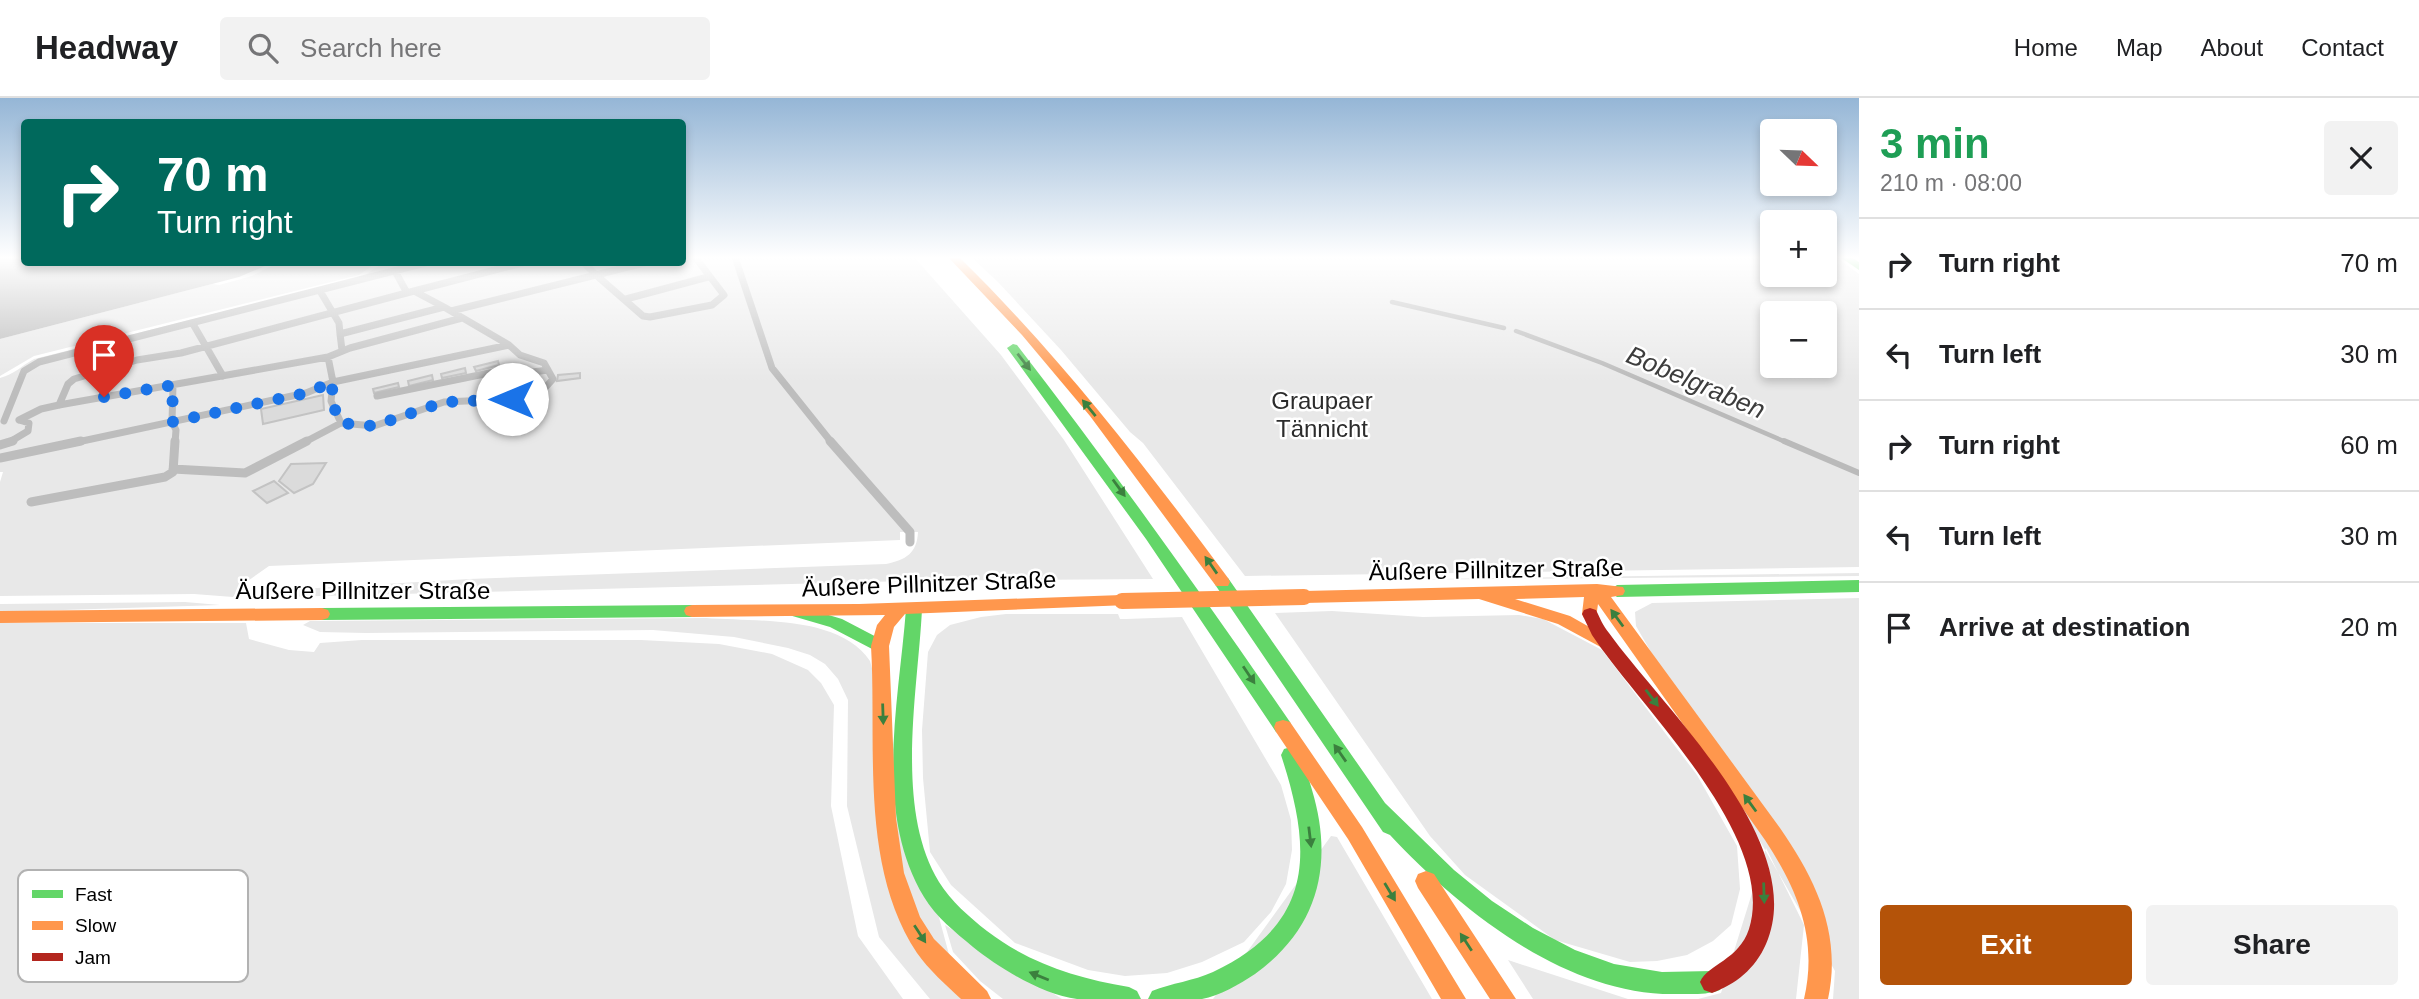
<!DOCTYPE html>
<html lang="en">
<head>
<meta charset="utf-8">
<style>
	:root { --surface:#fff; --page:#f2f2f2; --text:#202124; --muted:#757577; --line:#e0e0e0; --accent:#b45309 }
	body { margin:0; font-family:Arial,sans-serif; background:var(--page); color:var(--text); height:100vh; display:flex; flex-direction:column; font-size:26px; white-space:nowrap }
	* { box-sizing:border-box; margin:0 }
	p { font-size:23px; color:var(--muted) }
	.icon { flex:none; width:38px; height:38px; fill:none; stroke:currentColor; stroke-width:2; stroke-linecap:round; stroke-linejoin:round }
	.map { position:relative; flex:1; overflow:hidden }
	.sheet { display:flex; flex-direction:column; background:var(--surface); width:560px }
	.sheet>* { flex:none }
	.top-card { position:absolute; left:21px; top:21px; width:665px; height:147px; border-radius:7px; box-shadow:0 4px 10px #0003; background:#00695c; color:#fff; overflow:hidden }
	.needle { width:46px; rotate:113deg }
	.fabs { position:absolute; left:1760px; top:21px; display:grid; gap:14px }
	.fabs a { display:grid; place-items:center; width:77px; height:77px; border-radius:7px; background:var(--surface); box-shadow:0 4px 10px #0003; font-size:35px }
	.pin { position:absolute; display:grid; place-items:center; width:60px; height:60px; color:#fff; margin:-72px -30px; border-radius:50% 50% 50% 0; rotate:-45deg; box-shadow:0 0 7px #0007 }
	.pin .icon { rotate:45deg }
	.me { position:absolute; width:77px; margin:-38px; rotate:270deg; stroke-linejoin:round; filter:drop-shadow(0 0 5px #0008) }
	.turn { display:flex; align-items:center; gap:24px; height:147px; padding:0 21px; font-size:32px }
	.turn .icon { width:91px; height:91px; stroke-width:2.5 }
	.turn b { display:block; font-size:49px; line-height:60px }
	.round { display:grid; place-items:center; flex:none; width:74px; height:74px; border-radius:7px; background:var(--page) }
	.overview { display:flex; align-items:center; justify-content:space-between; height:119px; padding:0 21px }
	h1 { font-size:42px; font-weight:800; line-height:52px; color:#1e9e55 }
	.button { display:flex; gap:14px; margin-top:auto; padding:14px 21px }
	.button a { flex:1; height:80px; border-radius:7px; background:var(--accent); color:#fff; font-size:28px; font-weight:800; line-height:80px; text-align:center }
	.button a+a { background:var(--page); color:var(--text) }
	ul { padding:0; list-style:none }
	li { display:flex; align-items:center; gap:21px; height:91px; padding:0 21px; border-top:2px solid var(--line) }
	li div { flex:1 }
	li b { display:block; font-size:26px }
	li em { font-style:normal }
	header { display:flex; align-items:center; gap:42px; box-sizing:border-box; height:98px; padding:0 35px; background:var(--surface); border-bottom:2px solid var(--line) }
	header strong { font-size:33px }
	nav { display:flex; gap:38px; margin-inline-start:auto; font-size:24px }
	.search { width:490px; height:63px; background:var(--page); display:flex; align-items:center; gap:18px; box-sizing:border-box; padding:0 24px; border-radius:7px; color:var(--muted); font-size:26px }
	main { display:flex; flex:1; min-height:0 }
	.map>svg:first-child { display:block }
	.green { fill:#e8e8e8; fill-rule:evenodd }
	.water { fill:#bababa }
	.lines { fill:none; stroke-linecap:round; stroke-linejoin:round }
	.stream-far1 { stroke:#bababa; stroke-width:4.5 }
	.stream { stroke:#bababa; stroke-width:6 }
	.building { fill:#dbdbdb; stroke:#c3c3c3; stroke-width:2 }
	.lane-far1 { stroke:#bdbdbd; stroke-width:7 }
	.lane { stroke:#bdbdbd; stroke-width:9 }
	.fast { fill:#63d668; fill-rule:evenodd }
	.slow { fill:#ff974d; fill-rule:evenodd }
	.jam { fill:#b3261e; fill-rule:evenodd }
	.slow-bridge { stroke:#ff974d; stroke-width:16 }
	.oneway { fill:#3b803e }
	.route { stroke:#1a73e8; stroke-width:12; stroke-dasharray:0 21.6 }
	.labels { text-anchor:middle; stroke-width:5; stroke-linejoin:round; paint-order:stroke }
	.park-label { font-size:24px; fill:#2c2c2c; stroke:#fff }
	.street-label { font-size:24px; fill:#000; stroke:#fff }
	.water-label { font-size:26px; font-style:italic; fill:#3d3d3d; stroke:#fff }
	.key { fill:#fff; stroke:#b2b2b2; stroke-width:2 }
	.key-label { font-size:19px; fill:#000 }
</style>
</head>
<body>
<header>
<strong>Headway</strong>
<div class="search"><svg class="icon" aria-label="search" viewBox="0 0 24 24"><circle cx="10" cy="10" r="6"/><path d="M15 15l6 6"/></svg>Search here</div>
<nav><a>Home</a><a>Map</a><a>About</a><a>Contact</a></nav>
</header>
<main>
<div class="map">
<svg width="1859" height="901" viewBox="0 0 1859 901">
	<rect width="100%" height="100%" fill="#fff"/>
	<path class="green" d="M 683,159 L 914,159 L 1001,257 L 1064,342 L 1153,481 L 907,483 L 281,499 L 287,494 L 300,491 L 469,481 L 886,466 C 906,462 917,455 918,434 L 900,434 L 900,442 L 269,468 L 242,487 L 233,499 L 194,496 L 0,498 L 0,384 L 3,374 L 0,374 L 0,280 C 15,276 21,268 34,261 L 362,179 L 383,165 L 682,164 Z
		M 971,159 L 1773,159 L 1773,177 L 1825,177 L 1825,159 L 1836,159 L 1859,176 L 1859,469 L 1245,478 L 1143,345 L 1130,334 L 1061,252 L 998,184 ZM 1773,215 L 1825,215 L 1825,268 L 1773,268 Z
		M 377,164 L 359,177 L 34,258 L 0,278 L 0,241 L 212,186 L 219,187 L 252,178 L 277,165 Z
		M 1859,475 L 1859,478 L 1362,482 Z
		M 1859,500 L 1859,901 L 1833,901 L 1835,873 L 1636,528 L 1635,514 L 1652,505 Z
		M 185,504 L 220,507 L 0,514 L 0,506 Z
		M 1332,513 L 1423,519 L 1519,517 L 1543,521 L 1602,552 L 1697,677 L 1737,748 L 1740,791 L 1731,827 L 1713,843 L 1687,857 L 1657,863 L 1630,864 L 1555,842 L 1465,777 L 1430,738 L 1275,515 Z
		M 1006,516 L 1118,516 L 1120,521 L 1126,521 L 1182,519 L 1281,687 L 1291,722 L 1292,752 L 1286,786 L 1271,814 L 1244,844 L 1202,864 L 1167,875 L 1125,878 L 1088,872 L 1015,845 L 951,787 L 930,754 L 923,680 L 922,632 L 928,554 L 937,537 L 950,527 L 981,519 Z
		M 706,520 C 757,524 839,517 870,563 L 961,901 L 930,901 L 879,839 L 847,708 L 848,602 L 838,581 L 825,566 L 810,557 L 788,550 L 734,539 L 653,532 L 366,535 L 320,534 L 303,527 L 310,523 Z
		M 0,525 L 246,525 L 249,541 L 289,552 L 314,554 L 320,545 L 362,542 L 641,542 L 719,546 L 772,556 L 808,572 L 821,585 L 834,607 L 831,708 L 858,838 L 903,901 L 0,901 Z
		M 1331,738 L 1337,739 L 1432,901 L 1213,901 Z
		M 1766,750 L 1804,827 L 1796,901 L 1698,901 L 1721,895 Z
		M 945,827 L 1062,901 L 1003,901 L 980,883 L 953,854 Z
		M 1508,862 L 1523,867 L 1628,901 L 1533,901 Z"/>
	<path class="water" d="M 0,159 L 24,159 L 24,164 L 272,165 L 239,179 L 0,241 Z"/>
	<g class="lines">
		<path class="stream-far1" d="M 1392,204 L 1504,230
			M 1516,233 L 1602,265 L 1788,345"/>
		<path class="stream" d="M 1784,343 L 1859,375"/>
	</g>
	<path class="building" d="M 498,263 L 499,267 L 476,273 L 474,269 Z
		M 465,270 L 466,275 L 442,280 L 441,276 Z
		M 580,275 L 580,280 L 557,283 L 558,277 Z
		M 432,277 L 433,282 L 409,288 L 408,283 Z
		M 398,285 L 399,289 L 374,295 L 373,291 Z
		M 323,297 L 324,312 L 263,326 L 261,311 Z
		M 326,365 L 313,386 L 294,395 L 279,383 L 291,366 Z
		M 274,383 L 288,395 L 267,405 L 253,393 Z"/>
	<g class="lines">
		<path class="lane-far1" d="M 735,159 L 772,270 L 832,345
			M 395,173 L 407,195
			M 596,177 L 643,218 L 650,219 L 712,207 L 724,197 L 695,159
			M 596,177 L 648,164
			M 320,193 L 339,225 L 340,236
			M 414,193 L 526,164
			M 626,201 L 708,179
			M 451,213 L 596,177 L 583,164
			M 193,226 L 223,278
			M 328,259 L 333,284 L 331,303 L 341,325 L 374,328 L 444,304 L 512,301 L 544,291 L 553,281 L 544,265 L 520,257 L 509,247
			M 173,287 L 172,324 L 176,332 L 175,345
			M 377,298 L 494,274 L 517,276 L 548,272
			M 59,307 L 68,286 L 74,281 L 137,262 L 181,255 L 414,193 L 444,209
			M 19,322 L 41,311 L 59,307 L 328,259 L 350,250 L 462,220
			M 4,323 L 24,273 L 39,264 L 429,164
			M 8,345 L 28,333 L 29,325 L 19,322
			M 73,345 L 306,295 L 333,284 L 509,247 L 444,209 L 340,236 L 342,252
			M 303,345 L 341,325"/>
		<path class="lane" d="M 830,343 L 910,434 L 910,444
			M 0,347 L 13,343
			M 0,360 L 81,343
			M 173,371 L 245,375 L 307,343
			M 31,404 L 165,379 L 173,374 L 175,343"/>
		<path class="fast" d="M 1840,159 L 1851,159 L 1859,164 L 1859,172 Z
			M 1013,246 L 1017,247 C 1112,370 1202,496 1290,624 L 1292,629 L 1290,634 L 1283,636 L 1276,634 L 1146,441 L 1007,250 Z
			M 1222,478 L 1228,480 L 1385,705 L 1454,772 L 1492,803 L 1533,830 L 1575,852 L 1614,866 L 1662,874 L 1712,873 L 1720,876 L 1724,884 L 1720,892 C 1707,897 1692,896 1678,896 C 1568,899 1461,813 1390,737 L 1383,734 L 1216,488 L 1214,484 Z
			M 1859,482 L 1859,494 L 1617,499 L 1609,493 L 1617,487 Z
			M 914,505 L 920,507 L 922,511 C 918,593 894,710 939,784 C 951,803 969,819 987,833 C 1030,866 1077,880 1129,889 L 1137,893 L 1141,901 C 1120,901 1097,901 1077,901 C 1043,897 999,870 973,849 C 955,834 936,819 924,799 C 873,714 899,604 906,511 L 908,507 Z
			M 692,507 L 698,509 L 700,513 L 698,517 L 692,519 L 322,522 L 316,520 L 314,516 L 316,512 L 322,510 Z
			M 795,507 L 842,521 L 886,544 L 889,548 L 886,552 L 874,552 L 830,529 L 789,517 L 787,513 L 789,509 Z
			M 1291,649 L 1298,651 C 1304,664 1308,678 1312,692 C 1334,765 1319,830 1255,876 C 1240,886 1219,898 1202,901 C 1185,901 1165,901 1148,901 L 1152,893 C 1172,885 1193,883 1213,874 C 1316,825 1312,752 1281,657 L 1284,651 Z"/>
		<path class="slow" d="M 948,159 L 959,159 C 1059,257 1144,367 1228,480 L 1230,484 L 1228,488 L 1216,488 L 1090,318 L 1022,237 Z
			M 1597,486 L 1623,489 L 1625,493 L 1623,497 L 1611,499 L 1780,730 C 1816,782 1842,836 1828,901 L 1804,901 C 1818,841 1798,792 1765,742 L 1598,506 L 1596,520 L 1584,520 L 1582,516 L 1584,499 L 1515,501 L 1570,518 L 1614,543 L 1617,547 L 1614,551 L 1608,553 L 1558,526 L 1479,501 L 1304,505 L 1296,499 L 1304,493 Z
			M 1122,497 L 1128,499 L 1130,503 L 1128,507 L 905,516 L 894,529 L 889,548 L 896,720 L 904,775 L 920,819 L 934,841 L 987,893 L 991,901 L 961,901 C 946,887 929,872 917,855 C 859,767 877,648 871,548 L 877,527 L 885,517 L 692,519 L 686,517 L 684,513 L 686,509 L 692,507 L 859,506 Z
			M 322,510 L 328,512 L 330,516 L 328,520 L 322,522 L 0,525 L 0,513 Z
			M 1283,622 L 1290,624 L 1362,729 L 1466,901 L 1441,901 L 1348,741 L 1276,634 L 1274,629 L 1276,624 Z
			M 1426,773 L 1434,776 L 1516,901 L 1490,901 L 1418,790 L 1415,783 L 1418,776 Z"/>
		<path class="jam" d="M 1590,510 L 1596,512 C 1600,520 1603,528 1609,535 C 1663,610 1810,745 1766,846 C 1755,871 1736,886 1712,895 L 1704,892 L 1700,884 C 1708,866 1739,862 1749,831 C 1778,739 1638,607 1592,537 L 1582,516 L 1584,512 Z"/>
		<path class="slow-bridge" d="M 1122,503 L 1304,499"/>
	</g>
	<defs><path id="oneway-solid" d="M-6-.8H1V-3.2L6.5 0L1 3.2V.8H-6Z" transform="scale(1.75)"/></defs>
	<g class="oneway">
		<use href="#oneway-solid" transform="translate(1024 264) rotate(52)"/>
		<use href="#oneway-solid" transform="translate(1089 310) rotate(-129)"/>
		<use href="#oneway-solid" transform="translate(1119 390) rotate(54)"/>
		<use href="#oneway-solid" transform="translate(1211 467) rotate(-125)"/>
		<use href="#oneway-solid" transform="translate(1617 520) rotate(-126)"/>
		<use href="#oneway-solid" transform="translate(1249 577) rotate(56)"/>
		<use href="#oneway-solid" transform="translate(1652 600) rotate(53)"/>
		<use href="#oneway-solid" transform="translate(883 616) rotate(88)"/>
		<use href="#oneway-solid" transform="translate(1340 655) rotate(-125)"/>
		<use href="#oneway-solid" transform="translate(1750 705) rotate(-126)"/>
		<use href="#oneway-solid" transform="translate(1310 739) rotate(83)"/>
		<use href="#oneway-solid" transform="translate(1390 794) rotate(59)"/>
		<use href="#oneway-solid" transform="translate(1764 795) rotate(88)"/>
		<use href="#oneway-solid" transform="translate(920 836) rotate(57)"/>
		<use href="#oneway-solid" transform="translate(1466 844) rotate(-123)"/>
		<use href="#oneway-solid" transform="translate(1039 878) rotate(-158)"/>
	</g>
	<linearGradient id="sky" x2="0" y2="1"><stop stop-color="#95b6d6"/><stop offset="0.56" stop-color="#fff"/><stop offset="1" stop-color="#fff" stop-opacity="0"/></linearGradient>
	<rect width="1859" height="285" fill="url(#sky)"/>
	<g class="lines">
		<path class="route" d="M 104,299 L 173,287 L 172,324 L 306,295 L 333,284 L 331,303 L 341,325 L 374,328 L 444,304 L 512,301"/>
	</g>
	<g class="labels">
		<g class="park-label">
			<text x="1322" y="311">Graupaer<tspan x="1322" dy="28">Tännicht</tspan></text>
		</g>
		<g class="street-label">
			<text transform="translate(1496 472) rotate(-1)" y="8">Äußere Pillnitzer Straße</text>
			<text transform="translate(929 486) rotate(-2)" y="8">Äußere Pillnitzer Straße</text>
			<text x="363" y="501">Äußere Pillnitzer Straße</text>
		</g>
		<g class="water-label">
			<text transform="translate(1696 284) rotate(23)" y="9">Bobelgraben</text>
		</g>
	</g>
	<rect x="18" y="772" width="230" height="112" rx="10" class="key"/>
	<rect x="32" y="792" width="31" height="8" fill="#63d668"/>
	<rect x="32" y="823" width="31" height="9" fill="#ff974d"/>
	<rect x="32" y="855" width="31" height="8" fill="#b3261e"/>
	<g class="key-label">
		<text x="75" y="803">Fast</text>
		<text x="75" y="834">Slow</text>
		<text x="75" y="866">Jam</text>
	</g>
</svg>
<div class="fabs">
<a><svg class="needle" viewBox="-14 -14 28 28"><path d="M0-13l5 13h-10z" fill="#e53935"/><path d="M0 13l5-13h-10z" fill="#757577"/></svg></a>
<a>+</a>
<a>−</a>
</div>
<div class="pin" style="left:104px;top:299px;background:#d93025"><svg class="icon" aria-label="arrive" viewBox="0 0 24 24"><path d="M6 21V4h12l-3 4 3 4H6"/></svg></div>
<svg class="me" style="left:512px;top:301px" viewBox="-20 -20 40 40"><circle r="19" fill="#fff"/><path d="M0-13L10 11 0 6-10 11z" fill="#1a73e8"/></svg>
<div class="top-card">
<div class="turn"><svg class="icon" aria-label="right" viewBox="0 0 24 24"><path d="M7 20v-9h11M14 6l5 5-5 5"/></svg><div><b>70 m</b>Turn right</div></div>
</div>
</div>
<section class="sheet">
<div class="overview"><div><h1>3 min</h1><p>210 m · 08:00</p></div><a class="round"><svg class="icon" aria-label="close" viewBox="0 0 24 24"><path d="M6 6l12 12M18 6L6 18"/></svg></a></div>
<ul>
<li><svg class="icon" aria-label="right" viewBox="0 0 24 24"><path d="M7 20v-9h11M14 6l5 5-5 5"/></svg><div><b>Turn right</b></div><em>70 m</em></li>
<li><svg class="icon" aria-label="left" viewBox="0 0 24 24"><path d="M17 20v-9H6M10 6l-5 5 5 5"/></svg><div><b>Turn left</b></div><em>30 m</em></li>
<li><svg class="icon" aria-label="right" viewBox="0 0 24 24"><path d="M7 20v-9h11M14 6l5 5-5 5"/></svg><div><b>Turn right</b></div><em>60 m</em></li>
<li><svg class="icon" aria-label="left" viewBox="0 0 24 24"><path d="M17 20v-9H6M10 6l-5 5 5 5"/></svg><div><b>Turn left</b></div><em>30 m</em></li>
<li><svg class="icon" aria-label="arrive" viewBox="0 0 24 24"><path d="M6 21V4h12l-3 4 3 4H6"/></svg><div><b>Arrive at destination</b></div><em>20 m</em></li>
</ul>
<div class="button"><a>Exit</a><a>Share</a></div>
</section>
</main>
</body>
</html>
